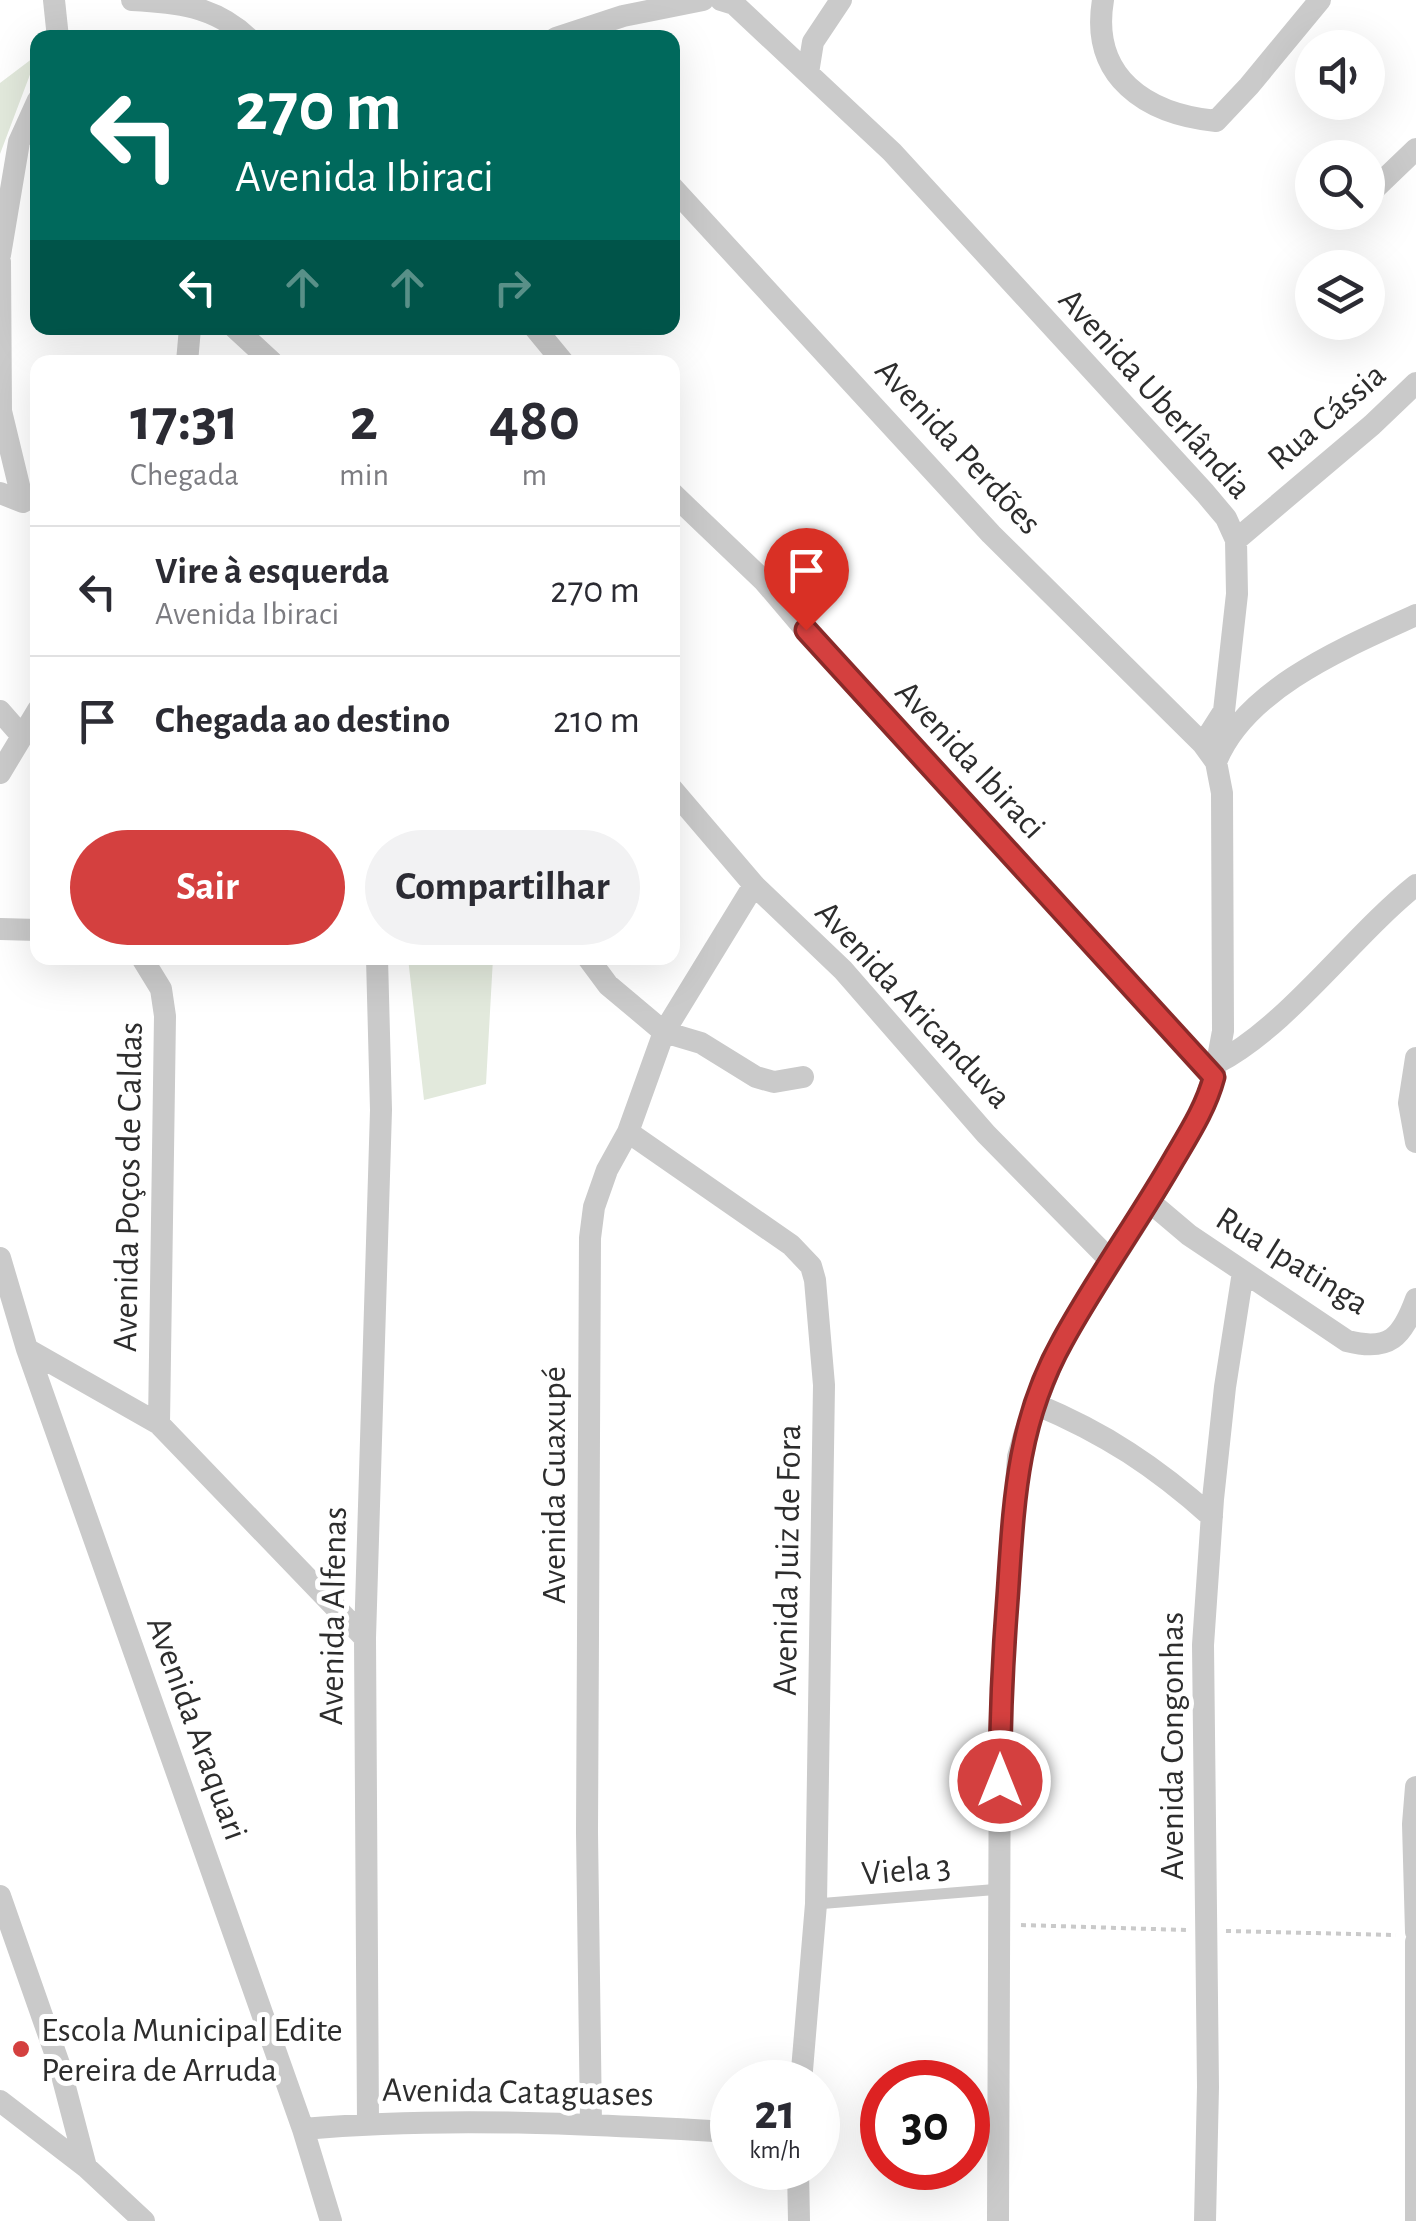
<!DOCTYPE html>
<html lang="pt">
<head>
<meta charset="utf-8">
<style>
	:root { --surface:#fff; --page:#f2f2f3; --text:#2b2b33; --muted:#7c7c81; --line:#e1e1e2; --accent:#d4403f }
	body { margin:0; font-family:"Alegreya Sans",sans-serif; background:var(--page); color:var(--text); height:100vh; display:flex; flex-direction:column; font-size:38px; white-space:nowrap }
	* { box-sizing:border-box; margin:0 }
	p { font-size:32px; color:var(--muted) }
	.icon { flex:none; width:55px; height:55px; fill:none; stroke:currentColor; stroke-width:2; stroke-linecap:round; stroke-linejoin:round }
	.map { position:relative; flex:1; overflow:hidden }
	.drawer { position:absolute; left:30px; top:355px; width:650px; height:610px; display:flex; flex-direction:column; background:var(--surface); border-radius:20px; box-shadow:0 10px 40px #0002 }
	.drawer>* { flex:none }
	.top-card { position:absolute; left:30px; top:30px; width:650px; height:305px; border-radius:20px; box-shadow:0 10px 40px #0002; background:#00695c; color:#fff; overflow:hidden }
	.controls { position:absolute; left:1295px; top:30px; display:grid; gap:20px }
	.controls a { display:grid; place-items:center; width:90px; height:90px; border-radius:50%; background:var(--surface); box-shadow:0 10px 40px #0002; font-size:50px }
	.speed { position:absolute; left:710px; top:2060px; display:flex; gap:20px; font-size:50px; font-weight:700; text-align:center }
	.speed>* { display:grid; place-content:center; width:130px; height:130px; border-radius:50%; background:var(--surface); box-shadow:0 10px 40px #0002; line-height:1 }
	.speed small { font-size:25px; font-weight:400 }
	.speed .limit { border:15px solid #d22; background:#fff; color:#111 }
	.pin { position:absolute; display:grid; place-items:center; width:85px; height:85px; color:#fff; margin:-102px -42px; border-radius:50% 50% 50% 0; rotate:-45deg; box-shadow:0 0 10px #0007 }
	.pin .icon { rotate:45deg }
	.me { position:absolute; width:110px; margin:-55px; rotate:0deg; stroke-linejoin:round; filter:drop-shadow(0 0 8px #0008) }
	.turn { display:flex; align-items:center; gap:35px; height:210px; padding:0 40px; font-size:45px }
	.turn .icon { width:130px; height:130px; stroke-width:2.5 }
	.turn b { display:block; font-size:70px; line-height:85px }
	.lanes { display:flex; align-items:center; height:95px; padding:0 40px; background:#0003; justify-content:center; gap:50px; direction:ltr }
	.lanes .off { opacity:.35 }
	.eta { display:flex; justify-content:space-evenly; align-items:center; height:170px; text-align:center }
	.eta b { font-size:60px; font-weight:700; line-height:70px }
	.primary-button { display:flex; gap:20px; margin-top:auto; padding:20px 40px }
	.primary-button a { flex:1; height:115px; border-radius:60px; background:var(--accent); color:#fff; font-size:40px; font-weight:700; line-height:115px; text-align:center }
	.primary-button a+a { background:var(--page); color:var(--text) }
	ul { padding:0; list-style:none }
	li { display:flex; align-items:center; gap:30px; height:130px; padding:0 40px; border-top:2px solid var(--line) }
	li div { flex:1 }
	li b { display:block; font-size:38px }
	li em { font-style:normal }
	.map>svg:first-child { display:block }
	.green { fill:#e2e9dc }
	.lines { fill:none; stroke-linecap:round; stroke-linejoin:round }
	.path { stroke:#cacaca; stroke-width:4; stroke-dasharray:5 5; stroke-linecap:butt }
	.service { stroke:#cacaca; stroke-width:11 }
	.minor { stroke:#cacaca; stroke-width:22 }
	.route-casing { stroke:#8a2a29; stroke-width:25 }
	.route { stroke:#d4403f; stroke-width:18 }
	.poi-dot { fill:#d4403f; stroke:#fff; stroke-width:4 }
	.labels { text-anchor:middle; stroke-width:10; stroke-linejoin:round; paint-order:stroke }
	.street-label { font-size:35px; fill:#2d2d2d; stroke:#fff }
	.poi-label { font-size:35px; fill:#2d2d2d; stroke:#fff; text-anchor:start }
</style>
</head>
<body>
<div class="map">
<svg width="1416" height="2221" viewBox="0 0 1416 2221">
	<rect width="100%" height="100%" fill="#fff"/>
	<path class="green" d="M 37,55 L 37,56 L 0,154 L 0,83 Z
		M 408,958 L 493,958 L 486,1084 L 424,1100 Z"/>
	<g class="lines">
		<path class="path" d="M 1021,1925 L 1186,1930
			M 1226,1931 L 1396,1935"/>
		<path class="service" d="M 816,1904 L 1001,1889"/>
		<path class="minor" d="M 54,0 L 58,38
			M 132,0 C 175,2 215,6 248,38
			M 721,0 L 734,4 L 892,152 L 1205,493 L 1226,518 L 1236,540 L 1237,594 L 1224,711 L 1203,744 L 1216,762 L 1222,793 L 1223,1031 L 1217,1063 L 1203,1108 L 1150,1202 L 1060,1344 L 1025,1432 L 1018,1457 L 1000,1708 L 998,2221
			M 1103,0 C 1090,77 1146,114 1216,121 L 1249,86 L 1320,0
			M 556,38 L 623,16 L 703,0
			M 808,73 L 813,42 L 841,0
			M 672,187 L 991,534 L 1203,744
			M 1368,195 L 1416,149
			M 1345,215 L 1348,212
			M 0,255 L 19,142 L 38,100
			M 0,261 L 1,411 L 23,502 L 0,493
			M 235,328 L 272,362
			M 535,328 L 563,362
			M 187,362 L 190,328
			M 672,493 L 764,581 L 827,655 L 1214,1077
			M 1236,540 L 1372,425 L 1416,383
			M 0,711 L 21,735
			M 1216,762 C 1245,688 1348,646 1416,615
			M 0,773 L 38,710
			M 672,789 L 754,885 L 843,970 L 986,1134 L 1110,1260
			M 0,929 L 38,930
			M 142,958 L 161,989 L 165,1016 L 159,1424
			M 588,958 L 608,985 L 664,1032 L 701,1043 L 756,1077 L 774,1082 L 803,1077
			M 1416,1058 L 1409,1103 L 1416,1142
			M 1217,1063 C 1288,1026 1351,937 1416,885
			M 628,1132 L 791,1245 L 811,1266 L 815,1280 L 824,1385 L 816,1904 L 801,2082
			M 1150,1202 L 1189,1235 L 1347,1341 C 1390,1352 1402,1337 1416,1299
			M 0,1258 L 27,1349 L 303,2129 L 331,2221
			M 27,1349 L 159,1424 L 365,1638
			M 1035,1404 C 1105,1433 1156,1467 1212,1517
			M 1416,1787 L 1413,1824 L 1416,1932
			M 0,1896 L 59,2064 L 86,2167
			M 0,2101 L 86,2167 L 144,2221
			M 368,2123 L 365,1638 L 381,1110 L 377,958
			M 591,2124 L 587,1832 L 590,1238 L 594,1207 L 607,1170 L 628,1132 L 664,1032 L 754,885
			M 303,2129 C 446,2116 590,2124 732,2132
			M 798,2168 L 799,2221
			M 1205,2221 L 1208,2087 L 1203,1645 L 1213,1499 L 1225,1387 L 1243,1272
			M 1416,2221 L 1416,1942"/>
	</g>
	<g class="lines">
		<g class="route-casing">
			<path id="route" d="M 806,630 L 1214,1077 C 1206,1107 1190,1132 1174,1159 C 1139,1220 1097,1278 1063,1340 C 1017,1422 1014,1500 1008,1591 C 1003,1654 1000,1717 1000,1781"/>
		</g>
		<use href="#route" class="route"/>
	</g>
	<circle class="poi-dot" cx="21" cy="2049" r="10"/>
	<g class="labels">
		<g class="street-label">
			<text transform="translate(1156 393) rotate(48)" y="12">Avenida Uberlândia</text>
			<text transform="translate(1326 416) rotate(-41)" y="12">Rua Cássia</text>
			<text transform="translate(959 446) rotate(47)" y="12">Avenida Perdões</text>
			<text transform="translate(971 759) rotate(47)" y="12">Avenida Ibiraci</text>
			<text transform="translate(914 1004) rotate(47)" y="12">Avenida Aricanduva</text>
			<text transform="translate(127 1187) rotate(-89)" y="12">Avenida Poços de Caldas</text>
			<text transform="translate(1293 1260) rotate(32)" y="12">Rua Ipatinga</text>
			<text transform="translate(553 1485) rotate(-90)" y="12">Avenida Guaxupé</text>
			<text transform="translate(786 1560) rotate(-89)" y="12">Avenida Juiz de Fora</text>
			<text transform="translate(332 1616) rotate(-89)" y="12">Avenida Alfenas</text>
			<text transform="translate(198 1728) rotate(70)" y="12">Avenida Araquari</text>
			<text transform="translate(1171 1746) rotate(-90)" y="12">Avenida Congonhas</text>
			<text transform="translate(906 1869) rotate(-5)" y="12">Viela 3</text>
			<text transform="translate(518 2091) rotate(1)" y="12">Avenida Cataguases</text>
		</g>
		<g class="poi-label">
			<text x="41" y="2041">Escola Municipal Edite<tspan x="41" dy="40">Pereira de Arruda</tspan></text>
		</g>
	</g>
</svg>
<div class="controls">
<a><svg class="icon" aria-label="sound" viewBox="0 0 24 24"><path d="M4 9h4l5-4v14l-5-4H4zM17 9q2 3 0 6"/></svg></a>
<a><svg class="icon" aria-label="search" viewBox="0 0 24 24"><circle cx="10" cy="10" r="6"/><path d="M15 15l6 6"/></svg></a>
<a><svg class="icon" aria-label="layers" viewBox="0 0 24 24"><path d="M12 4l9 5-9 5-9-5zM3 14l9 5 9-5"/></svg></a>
</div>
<div class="speed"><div>21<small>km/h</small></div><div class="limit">30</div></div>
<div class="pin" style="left:806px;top:630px;background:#d93025"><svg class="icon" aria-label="arrive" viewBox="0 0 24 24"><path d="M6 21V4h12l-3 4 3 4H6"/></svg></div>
<svg class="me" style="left:1000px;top:1781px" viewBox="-20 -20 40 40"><circle r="17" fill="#d4403f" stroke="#fff" stroke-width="3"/><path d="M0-11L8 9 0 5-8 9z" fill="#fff"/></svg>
<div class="top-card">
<div class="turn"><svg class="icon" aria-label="left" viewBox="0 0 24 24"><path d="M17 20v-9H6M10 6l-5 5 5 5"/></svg><div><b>270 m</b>Avenida Ibiraci</div></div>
<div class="lanes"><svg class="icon" aria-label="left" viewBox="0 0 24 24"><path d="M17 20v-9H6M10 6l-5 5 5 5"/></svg><svg class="icon off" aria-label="ahead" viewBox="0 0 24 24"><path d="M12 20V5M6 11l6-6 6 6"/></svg><svg class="icon off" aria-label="ahead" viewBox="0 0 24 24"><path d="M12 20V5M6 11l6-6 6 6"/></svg><svg class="icon off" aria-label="right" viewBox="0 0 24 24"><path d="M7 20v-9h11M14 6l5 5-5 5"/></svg></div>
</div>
<section class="drawer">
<div class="eta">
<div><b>17:31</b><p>Chegada</p></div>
<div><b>2</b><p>min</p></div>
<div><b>480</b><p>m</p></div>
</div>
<ul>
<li><svg class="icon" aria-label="left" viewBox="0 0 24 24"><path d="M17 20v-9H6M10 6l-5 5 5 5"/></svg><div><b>Vire à esquerda</b><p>Avenida Ibiraci</p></div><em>270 m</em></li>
<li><svg class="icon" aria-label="arrive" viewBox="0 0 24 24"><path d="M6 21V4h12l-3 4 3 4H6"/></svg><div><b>Chegada ao destino</b></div><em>210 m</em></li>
</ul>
<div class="primary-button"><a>Sair</a><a>Compartilhar</a></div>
</section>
</div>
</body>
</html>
